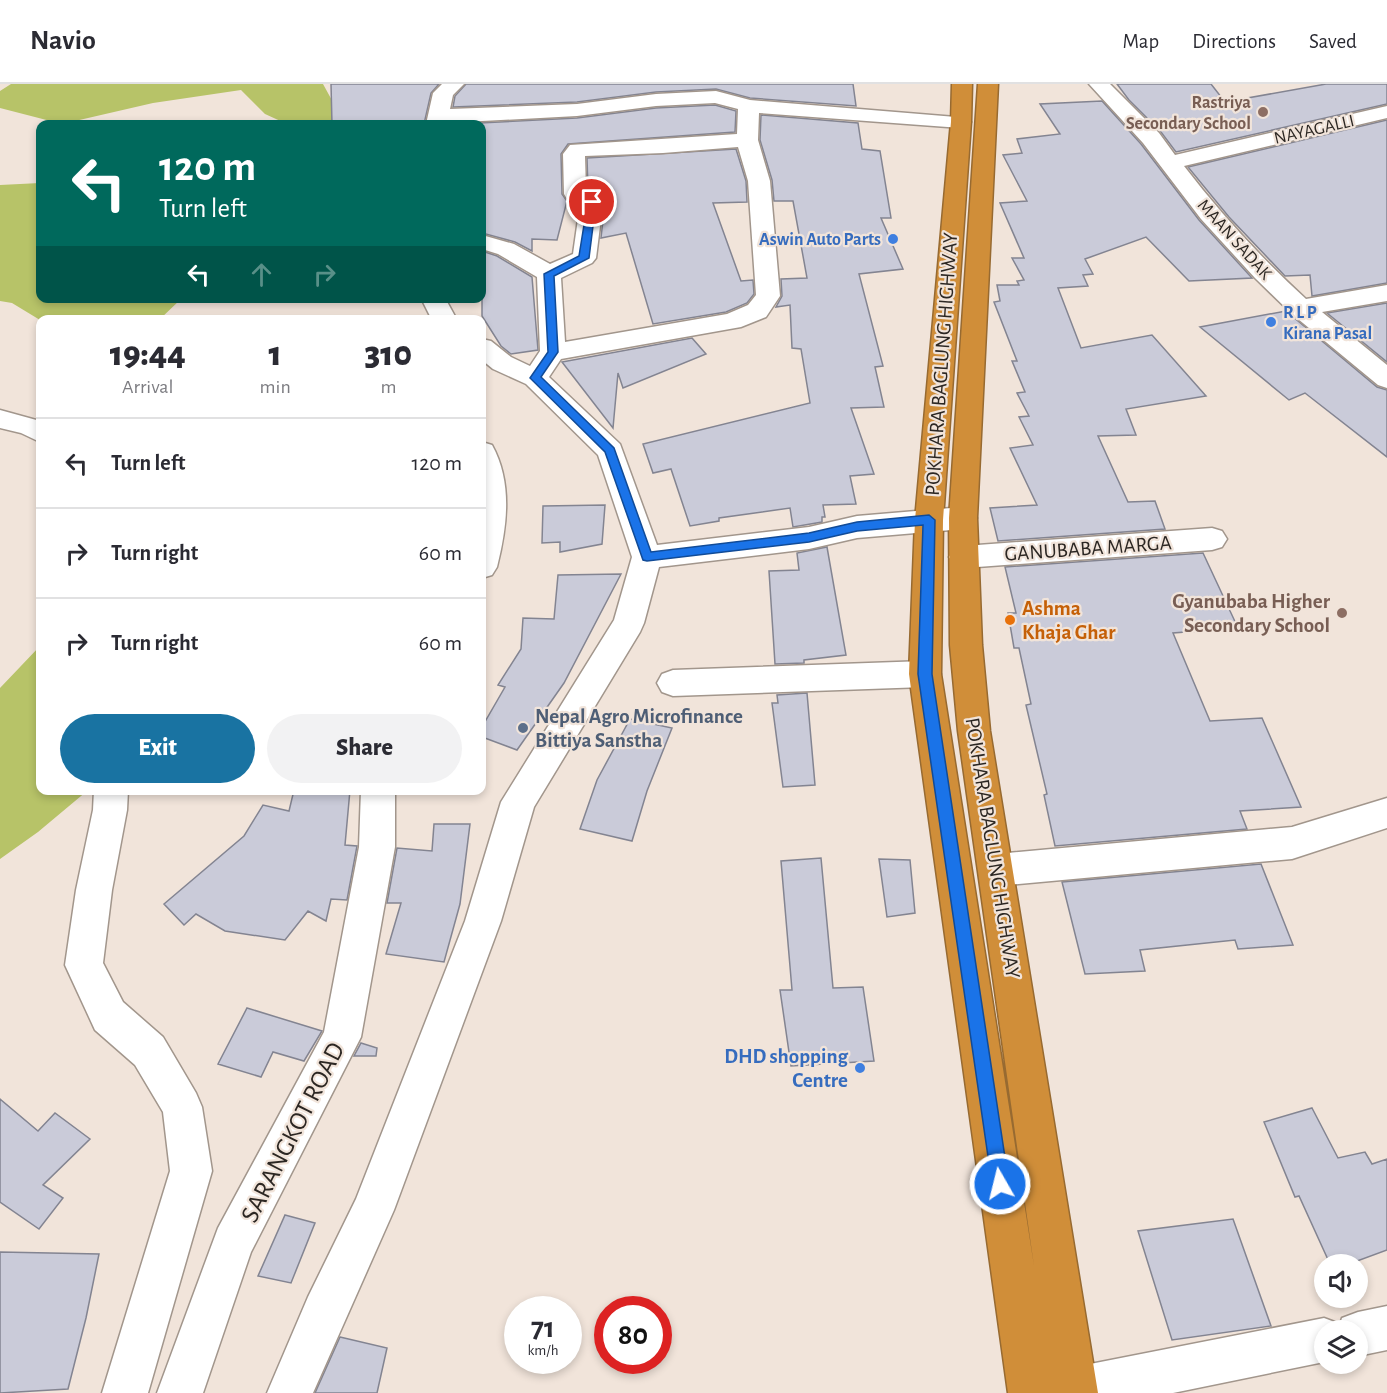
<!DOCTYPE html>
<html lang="en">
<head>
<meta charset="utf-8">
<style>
	:root { --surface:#fff; --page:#f2f2f3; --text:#2b2b33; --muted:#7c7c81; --line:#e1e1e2; --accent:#1973a2 }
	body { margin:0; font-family:"Alegreya Sans",sans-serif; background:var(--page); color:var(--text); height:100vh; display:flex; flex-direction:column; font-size:22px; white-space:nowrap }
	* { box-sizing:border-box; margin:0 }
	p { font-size:20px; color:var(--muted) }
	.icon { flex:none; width:33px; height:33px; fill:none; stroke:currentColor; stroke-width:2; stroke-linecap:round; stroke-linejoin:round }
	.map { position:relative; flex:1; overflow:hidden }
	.details { position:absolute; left:36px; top:231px; width:450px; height:480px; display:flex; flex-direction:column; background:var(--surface); border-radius:12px; box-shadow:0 3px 9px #0003 }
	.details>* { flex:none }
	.guide { position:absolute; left:36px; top:36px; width:450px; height:183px; border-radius:12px; box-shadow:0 3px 9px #0003; background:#00695c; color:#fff; overflow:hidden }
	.controls { position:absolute; left:1314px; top:1170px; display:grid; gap:12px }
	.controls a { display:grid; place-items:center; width:54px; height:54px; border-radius:50%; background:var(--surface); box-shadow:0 3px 9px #0003; font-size:30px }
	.speed { position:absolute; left:504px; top:1212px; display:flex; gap:12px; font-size:30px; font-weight:700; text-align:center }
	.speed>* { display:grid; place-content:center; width:78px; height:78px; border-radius:50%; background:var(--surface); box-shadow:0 3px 9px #0003; line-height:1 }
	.speed small { font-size:15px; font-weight:400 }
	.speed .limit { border:9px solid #d22; background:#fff; color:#111 }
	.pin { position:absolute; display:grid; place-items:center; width:51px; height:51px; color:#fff; margin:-26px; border:3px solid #fff; border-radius:50%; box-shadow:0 2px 6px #0007 }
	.me { position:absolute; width:66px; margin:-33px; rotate:352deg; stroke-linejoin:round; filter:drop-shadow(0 0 4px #0008) }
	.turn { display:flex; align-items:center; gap:21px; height:126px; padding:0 24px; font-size:27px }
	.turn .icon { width:78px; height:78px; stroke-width:2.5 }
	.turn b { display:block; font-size:42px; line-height:51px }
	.lanes { display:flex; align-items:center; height:57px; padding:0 24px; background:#0003; justify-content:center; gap:30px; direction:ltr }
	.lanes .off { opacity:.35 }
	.eta { display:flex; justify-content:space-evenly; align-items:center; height:102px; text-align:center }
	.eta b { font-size:36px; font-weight:800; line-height:42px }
	.button { display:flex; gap:12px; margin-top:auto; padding:12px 24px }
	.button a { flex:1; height:69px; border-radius:36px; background:var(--accent); color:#fff; font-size:24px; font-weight:800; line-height:69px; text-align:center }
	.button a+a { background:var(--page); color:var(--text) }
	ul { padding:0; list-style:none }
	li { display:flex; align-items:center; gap:18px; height:90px; padding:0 24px; border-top:2px solid var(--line) }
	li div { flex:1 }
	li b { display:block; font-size:22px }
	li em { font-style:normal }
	header { display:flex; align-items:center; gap:36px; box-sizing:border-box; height:84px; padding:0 30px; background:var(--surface); border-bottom:2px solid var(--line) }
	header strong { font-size:28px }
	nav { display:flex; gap:33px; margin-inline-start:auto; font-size:21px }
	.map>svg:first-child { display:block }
	.green { fill:#b7c368 }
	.building { fill:#cacbd9; stroke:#838491; stroke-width:1.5 }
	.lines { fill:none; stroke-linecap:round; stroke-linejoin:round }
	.minor-casing { stroke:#a2968c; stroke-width:3 }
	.highway-casing { stroke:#976a31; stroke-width:3 }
	.minor { fill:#fff; fill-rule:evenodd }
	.highway { fill:#d08e39; fill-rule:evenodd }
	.route { fill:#1a73e8; stroke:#114b97; stroke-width:1.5 }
	.education-dot { fill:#8d6e63; stroke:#f1e4da; stroke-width:2 }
	.shop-dot { fill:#3f7fe0; stroke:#f1e4da; stroke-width:2 }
	.food-dot { fill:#e8710a; stroke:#f1e4da; stroke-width:2 }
	.service-dot { fill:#5c6f8a; stroke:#f1e4da; stroke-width:2 }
	.labels { text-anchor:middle; stroke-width:4.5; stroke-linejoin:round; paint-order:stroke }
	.far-education-label { font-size:18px; font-weight:bold; fill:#785e54; stroke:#f1e4da; text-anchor:end }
	.far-street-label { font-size:18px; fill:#2c2723; stroke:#f1e4da }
	.far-shop-label { font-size:18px; font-weight:bold; fill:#366cbe; stroke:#f1e4da; text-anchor:end }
	.street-label { font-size:21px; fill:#2c2723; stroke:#f1e4da }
	.education-label { font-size:21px; font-weight:bold; fill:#785e54; stroke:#f1e4da; text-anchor:end }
	.food-label { font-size:21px; font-weight:bold; fill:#c56008; stroke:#f1e4da; text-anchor:start }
	.service-label { font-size:21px; font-weight:bold; fill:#4e5e75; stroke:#f1e4da; text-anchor:start }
	.shop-label { font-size:21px; font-weight:bold; fill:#366cbe; stroke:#f1e4da; text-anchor:end }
	.near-street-label { font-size:26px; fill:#2c2723; stroke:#f1e4da }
</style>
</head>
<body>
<header>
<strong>Navio</strong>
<nav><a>Map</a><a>Directions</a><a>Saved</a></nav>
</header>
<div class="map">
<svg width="1387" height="1309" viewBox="0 0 1387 1309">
	<rect width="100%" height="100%" fill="#f1e4da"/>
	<path class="green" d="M 11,0 L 323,0 L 345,40 L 287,40 L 265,30 L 241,6 L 153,19 L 62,40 L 0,24 L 0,7 Z
		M 40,99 L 40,214 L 181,215 L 159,236 L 40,236 L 12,219 L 0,217 L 0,101 Z
		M 40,562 L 40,706 L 87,707 L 38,748 L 0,775 L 0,604 Z"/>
	<path class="building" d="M 331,0 L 439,0 L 431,9 L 424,40 L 332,40 Z
		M 466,0 L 853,0 L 856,22 L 750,14 L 716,5 L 656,8 L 577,18 L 453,23 L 455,12 Z
		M 1117,0 L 1211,0 L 1225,18 L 1326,0 L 1387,0 L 1387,20 L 1176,68 L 1161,48 L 1129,16 Z
		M 1102,17 L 1141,60 L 1199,136 L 1252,194 L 1189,197 L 1146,153 L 1085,175 L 1093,190 L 1083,191 L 1088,202 L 1058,204 L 1081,264 L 1152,251 L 1206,312 L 1126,325 L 1136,351 L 1098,352 L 1128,418 L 1155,417 L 1165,445 L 998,457 L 990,424 L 1037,421 L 1010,364 L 1033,361 L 1019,333 L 1029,332 L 1017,309 L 1025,308 L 1012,277 L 1017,277 L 994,218 L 1000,217 L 997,201 L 1019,201 L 1017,197 L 1024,196 L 1012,174 L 1024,174 L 1000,119 L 1027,117 L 1003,71 L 1022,69 L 1017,55 L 1060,50 L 1040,20 Z
		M 715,21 L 736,27 L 735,48 L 568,60 L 561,70 L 562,110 L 567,117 L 557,156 L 532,155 L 532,167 L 515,158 L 482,149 L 482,40 L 459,40 L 577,34 L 656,24 Z
		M 761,31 L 858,39 L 862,65 L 880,67 L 891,134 L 881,134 L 903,185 L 859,190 L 883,282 L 875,283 L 884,323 L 851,324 L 874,390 L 850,392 L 856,420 L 823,421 L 825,433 L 822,433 L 822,438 L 793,443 L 790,424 L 719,434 L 719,437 L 690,442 L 671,385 L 653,389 L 643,360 L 810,319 L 801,265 L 792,264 L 790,221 L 776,223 L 782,212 L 781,195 L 807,194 L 793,117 L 774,117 L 772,96 L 760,56 Z
		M 1387,36 L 1387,199 L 1312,212 L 1310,191 L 1285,192 L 1229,133 L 1188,83 Z
		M 736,65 L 746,97 L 747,118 L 713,119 L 741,197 L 753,196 L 754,210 L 747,219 L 726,228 L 653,240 L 626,149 L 601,154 L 605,118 L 601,111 L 588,105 L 587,74 Z
		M 482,167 L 497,172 L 532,193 L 538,266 L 511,270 L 501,262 L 482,232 Z
		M 1387,219 L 1387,278 L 1327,229 Z
		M 1286,227 L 1377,303 L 1387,306 L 1387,373 L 1305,309 L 1289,316 L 1200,243 Z
		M 692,254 L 706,270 L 623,304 L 618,289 L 613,344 L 562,278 Z
		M 605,421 L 602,460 L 560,468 L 560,458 L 542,459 L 543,422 Z
		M 827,463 L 846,571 L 804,576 L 804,579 L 775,580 L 769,487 L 799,486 L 797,469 Z
		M 1203,469 L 1238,544 L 1173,549 L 1210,637 L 1262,634 L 1301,723 L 1240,727 L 1247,745 L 1055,762 L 1044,711 L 1047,710 L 1026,621 L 1031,620 L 1019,564 L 1014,564 L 1008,529 L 1016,529 L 1005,483 Z
		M 621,490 L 564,599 L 517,666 L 482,653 L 482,643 L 505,603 L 498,601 L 521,565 L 523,534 L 554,535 L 558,491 Z
		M 807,609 L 815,701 L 783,703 L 772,619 L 778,619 L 777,611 Z
		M 630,635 L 672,644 L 647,707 L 632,757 L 580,745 L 597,696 Z
		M 294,706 L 350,706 L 345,761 L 357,762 L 347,816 L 331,815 L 326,837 L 308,827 L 285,856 L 225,847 L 196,830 L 184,841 L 164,820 L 244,752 L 263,721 L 289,727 Z
		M 434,740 L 470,740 L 460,820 L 444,878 L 386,870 L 401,819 L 387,819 L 397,764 L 432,767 Z
		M 821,774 L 833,904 L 863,903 L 874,977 L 791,982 L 780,906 L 792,906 L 781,777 Z
		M 879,775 L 910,776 L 915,829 L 887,833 Z
		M 1261,780 L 1293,861 L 1238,865 L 1235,856 L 1140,866 L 1145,887 L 1085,890 L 1062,798 Z
		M 247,924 L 322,947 L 304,977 L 273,968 L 261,993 L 218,980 Z
		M 361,959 L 377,964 L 376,972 L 354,972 Z
		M 0,1015 L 38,1047 L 55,1029 L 90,1055 L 43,1101 L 63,1114 L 39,1145 L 0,1118 Z
		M 1312,1024 L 1338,1074 L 1365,1068 L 1372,1080 L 1387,1075 L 1387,1166 L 1349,1180 L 1330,1180 L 1299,1112 L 1295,1113 L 1264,1038 Z
		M 285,1131 L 315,1139 L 291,1199 L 258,1192 Z
		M 1233,1135 L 1271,1242 L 1172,1256 L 1138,1147 Z
		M 0,1168 L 99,1170 L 86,1234 L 68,1305 L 0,1309 Z
		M 340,1253 L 387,1264 L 377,1309 L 315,1309 Z"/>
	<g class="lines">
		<g class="minor-casing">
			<path id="minor" d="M 442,0 L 464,0 L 453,11 L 450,25 L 577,20 L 656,10 L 716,7 L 750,16 L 968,34 L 971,38 L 968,42 L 961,44 L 759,29 L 758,56 L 770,97 L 780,212 L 766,233 L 741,243 L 561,275 L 549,293 L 620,360 L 657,461 L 809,443 L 857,432 L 963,423 L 973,426 L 977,434 L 973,442 L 963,445 L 857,454 L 809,465 L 659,483 L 644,539 L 640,548 L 534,723 L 501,837 L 394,1126 L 313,1309 L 267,1309 L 308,1213 L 356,1115 L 465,837 L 501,718 L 614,536 L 632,473 L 598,371 L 526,300 L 493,285 L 482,276 L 482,255 L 491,257 L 511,273 L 530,282 L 540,267 L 537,193 L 498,170 L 482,165 L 482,151 L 514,160 L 550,180 L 573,170 L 580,121 L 567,115 L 564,110 L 563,70 L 570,61 L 737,50 L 738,25 L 715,19 L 656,22 L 577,32 L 426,40 L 433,9 ZM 738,63 L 748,97 L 756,211 L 748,221 L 727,230 L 565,258 L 561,194 L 592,179 L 596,174 L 603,118 L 600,113 L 586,107 L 585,72 L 663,69 Z
				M 1089,0 L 1110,0 L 1159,49 L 1175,71 L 1387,22 L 1387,34 L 1184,82 C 1221,130 1261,174 1306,215 L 1387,201 L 1387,217 L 1322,228 L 1387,281 L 1387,304 L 1378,301 L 1292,230 L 1255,194 L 1201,135 L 1143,59 Z
				M 421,214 L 445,214 L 457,236 L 432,236 Z
				M 0,326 L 40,337 L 40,358 L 21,349 L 0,344 Z
				M 482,358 L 492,361 C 513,399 507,443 497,483 L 492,491 L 482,494 Z
				M 1212,444 L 1222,447 L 1227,455 L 1222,463 L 1212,466 L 964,484 L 954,481 L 949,473 L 954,465 L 964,462 Z
				M 925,577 L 936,581 L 941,590 L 936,599 L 925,603 L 673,612 L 662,608 L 657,599 L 662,590 L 673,586 Z
				M 94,706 L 128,706 L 127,726 L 112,806 L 103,879 L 123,918 L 163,953 L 196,1009 L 202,1023 L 212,1087 L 148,1309 L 102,1309 L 170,1087 L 163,1028 L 135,981 L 95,946 L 65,881 L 76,806 L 93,726 Z
				M 361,706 L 395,706 L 395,763 L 361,953 L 251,1168 L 203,1309 L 157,1309 L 218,1144 L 324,948 L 359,763 Z
				M 1387,714 L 1387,744 L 1292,775 L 997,802 L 984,798 L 979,786 L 984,774 L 997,770 L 1292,743 Z
				M 1387,1222 L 1387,1266 L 1358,1272 L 1358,1246 L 1324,1246 L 1324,1278 L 1173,1309 L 1053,1309 L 1052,1306 L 1059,1290 L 1075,1283 L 1324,1234 L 1340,1240 L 1342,1234 L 1358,1228 Z"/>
		</g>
		<g class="highway-casing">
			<path id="highway" d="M 952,0 L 972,0 L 971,38 L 943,436 L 941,590 L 1034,1182 L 958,647 L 950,561 L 949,434 L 978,0 L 998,0 L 977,434 L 982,561 L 990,647 L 1098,1309 L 1008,1309 L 909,590 L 915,436 L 951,38 Z"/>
		</g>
		<use href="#minor" class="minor"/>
		<use href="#highway" class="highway"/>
	</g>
	<path class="route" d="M 588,116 L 596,118 L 589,174 L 554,192 L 558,268 L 541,293 L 614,364 L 651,468 L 809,449 L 857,438 L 929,431 L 935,436 L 932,590 L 1009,1100 L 1007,1106 L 1000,1109 L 994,1106 L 992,1100 L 918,590 L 923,441 L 857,447 L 809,458 L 647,477 L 643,476 L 605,368 L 530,294 L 548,268 L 544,190 L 579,172 Z"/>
	<g class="education-dot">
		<circle cx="1263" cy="28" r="6"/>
		<circle cx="1342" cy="529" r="6"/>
	</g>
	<g class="shop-dot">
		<circle cx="893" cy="155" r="6"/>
		<circle cx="1271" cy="238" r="6"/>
		<circle cx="860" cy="984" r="6"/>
	</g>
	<circle class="food-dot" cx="1010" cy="536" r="6"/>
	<circle class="service-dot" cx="523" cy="644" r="6"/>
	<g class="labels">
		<g class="far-education-label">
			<text x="1251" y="24">Rastriya<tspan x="1251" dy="21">Secondary School</tspan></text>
		</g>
		<g class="far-street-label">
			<text transform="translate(1314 45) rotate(-13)" y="6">NAYAGALLI</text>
			<text transform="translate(1235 155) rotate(48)" y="6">MAAN SADAK</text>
		</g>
		<g class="far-shop-label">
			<text x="881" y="161">Aswin Auto Parts</text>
			<text x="1283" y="234" text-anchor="start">R L P<tspan x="1283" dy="21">Kirana Pasal</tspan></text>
		</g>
		<g class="street-label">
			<text transform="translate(941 280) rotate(-86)" y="7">POKHARA BAGLUNG HIGHWAY</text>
			<text transform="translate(1088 464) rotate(-4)" y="7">GANUBABA MARGA</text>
			<text transform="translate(993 764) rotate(81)" y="7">POKHARA BAGLUNG HIGHWAY</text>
		</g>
		<g class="education-label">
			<text x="1330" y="524">Gyanubaba Higher<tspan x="1330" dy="24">Secondary School</tspan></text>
		</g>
		<g class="food-label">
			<text x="1022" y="531">Ashma<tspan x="1022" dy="24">Khaja Ghar</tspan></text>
		</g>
		<g class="service-label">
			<text x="535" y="639">Nepal Agro Microfinance<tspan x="535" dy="24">Bittiya Sanstha</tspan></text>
		</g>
		<g class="shop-label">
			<text x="848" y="979">DHD shopping<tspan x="848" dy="24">Centre</tspan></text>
		</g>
		<g class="near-street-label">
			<text transform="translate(292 1048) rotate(-63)" y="9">SARANGKOT ROAD</text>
		</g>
	</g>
</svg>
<div class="controls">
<a><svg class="icon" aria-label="sound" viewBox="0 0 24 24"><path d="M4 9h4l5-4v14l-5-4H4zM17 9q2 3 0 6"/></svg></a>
<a><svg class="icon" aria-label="layers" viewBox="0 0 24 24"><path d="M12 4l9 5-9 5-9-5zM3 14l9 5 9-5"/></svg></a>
</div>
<div class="speed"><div>71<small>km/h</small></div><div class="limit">80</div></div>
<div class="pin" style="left:592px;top:118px;background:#d93025"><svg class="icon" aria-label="arrive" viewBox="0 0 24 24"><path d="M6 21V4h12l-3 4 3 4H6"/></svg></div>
<svg class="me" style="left:1000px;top:1100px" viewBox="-20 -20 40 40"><circle r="17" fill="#1a73e8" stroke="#fff" stroke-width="3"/><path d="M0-11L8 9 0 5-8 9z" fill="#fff"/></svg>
<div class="guide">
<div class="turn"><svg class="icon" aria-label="left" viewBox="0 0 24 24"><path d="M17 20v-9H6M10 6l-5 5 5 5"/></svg><div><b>120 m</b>Turn left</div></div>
<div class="lanes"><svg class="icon" aria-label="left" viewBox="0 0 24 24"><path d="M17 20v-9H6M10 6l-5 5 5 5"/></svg><svg class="icon off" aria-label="ahead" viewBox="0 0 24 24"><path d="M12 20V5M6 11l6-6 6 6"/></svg><svg class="icon off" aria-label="right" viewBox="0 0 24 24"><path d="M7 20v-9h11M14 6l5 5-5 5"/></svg></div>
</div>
<section class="details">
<div class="eta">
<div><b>19:44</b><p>Arrival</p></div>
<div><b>1</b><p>min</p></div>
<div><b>310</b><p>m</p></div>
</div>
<ul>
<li><svg class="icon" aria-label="left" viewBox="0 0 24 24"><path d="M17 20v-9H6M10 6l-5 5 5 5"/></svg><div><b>Turn left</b></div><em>120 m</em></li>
<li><svg class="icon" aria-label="right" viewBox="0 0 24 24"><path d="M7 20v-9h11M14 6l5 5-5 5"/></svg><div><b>Turn right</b></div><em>60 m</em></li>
<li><svg class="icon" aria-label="right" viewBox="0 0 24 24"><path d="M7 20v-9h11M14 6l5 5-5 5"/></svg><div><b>Turn right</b></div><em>60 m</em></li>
</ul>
<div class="button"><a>Exit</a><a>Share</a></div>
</section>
</div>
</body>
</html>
